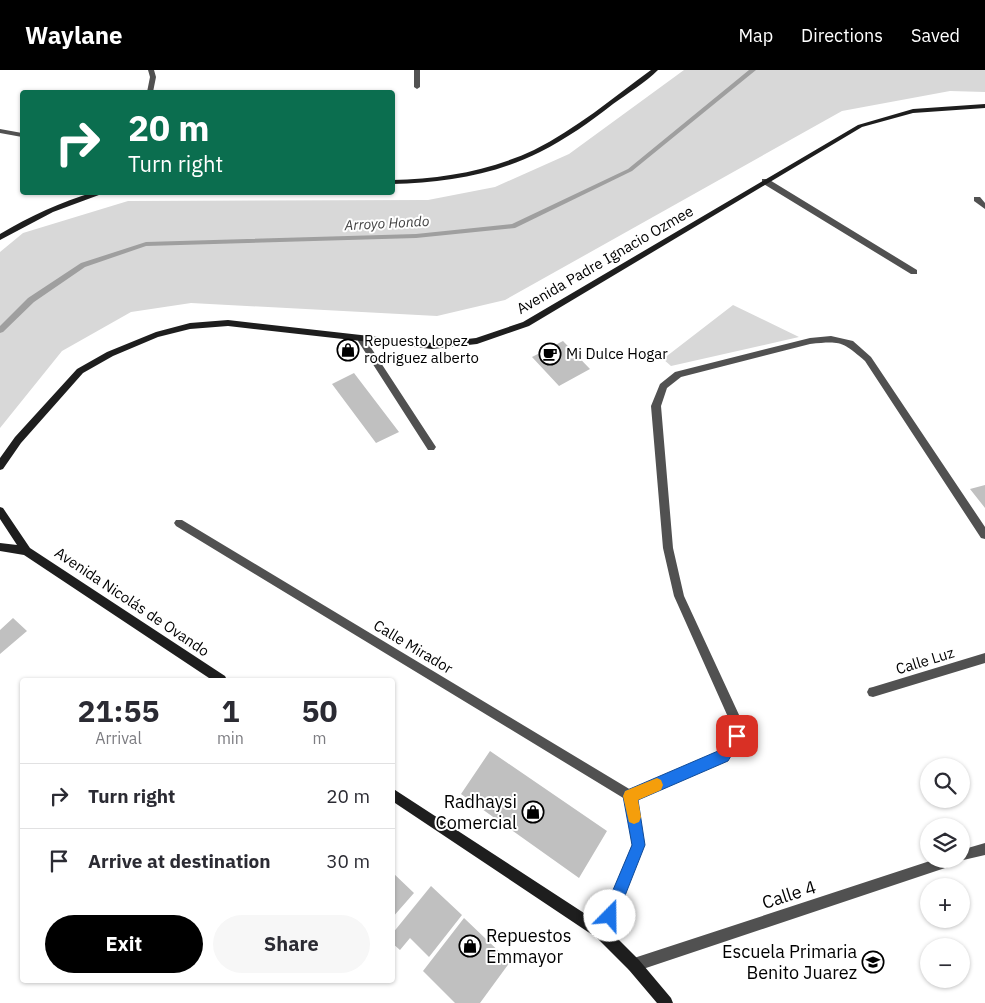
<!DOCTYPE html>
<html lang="en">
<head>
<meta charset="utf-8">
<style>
	:root { --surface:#fff; --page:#f7f7f7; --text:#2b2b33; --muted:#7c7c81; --line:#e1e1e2; --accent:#000 }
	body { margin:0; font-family:"IBM Plex Sans",sans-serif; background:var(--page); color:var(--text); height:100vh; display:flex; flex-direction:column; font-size:19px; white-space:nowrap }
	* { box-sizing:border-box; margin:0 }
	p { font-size:16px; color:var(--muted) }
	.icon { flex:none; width:28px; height:28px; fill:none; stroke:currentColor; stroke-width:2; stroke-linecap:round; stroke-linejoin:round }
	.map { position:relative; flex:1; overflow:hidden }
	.sheet { position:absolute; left:20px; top:608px; width:375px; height:305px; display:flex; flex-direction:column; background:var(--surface); border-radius:5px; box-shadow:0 1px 4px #0004 }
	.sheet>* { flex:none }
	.guide { position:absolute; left:20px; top:20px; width:375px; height:105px; border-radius:5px; box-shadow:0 1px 4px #0004; background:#0b6e4f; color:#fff; overflow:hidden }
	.buttons { position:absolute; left:920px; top:688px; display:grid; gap:10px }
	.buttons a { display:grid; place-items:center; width:50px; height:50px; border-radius:50%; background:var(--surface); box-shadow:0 1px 4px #0004; font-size:25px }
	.pin { position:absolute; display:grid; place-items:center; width:42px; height:42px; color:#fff; margin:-21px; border-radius:10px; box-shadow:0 2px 8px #0006 }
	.me { position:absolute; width:55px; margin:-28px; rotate:22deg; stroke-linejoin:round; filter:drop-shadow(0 0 4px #0008) }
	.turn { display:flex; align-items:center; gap:18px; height:105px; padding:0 25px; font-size:22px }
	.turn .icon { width:65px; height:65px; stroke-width:2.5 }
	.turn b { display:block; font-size:35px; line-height:42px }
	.eta { display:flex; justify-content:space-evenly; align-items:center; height:85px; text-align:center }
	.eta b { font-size:30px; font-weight:800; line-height:35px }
	.action { display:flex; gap:10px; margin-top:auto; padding:10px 25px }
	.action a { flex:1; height:58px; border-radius:30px; background:var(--accent); color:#fff; font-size:20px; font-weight:800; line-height:58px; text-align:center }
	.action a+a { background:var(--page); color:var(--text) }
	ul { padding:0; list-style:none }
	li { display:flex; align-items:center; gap:15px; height:65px; padding:0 25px; border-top:1px solid var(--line) }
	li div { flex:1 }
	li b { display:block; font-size:19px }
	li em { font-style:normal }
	header { display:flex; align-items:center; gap:30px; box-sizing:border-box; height:70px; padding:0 25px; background:var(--accent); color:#fff }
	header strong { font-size:24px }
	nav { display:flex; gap:28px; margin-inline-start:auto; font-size:18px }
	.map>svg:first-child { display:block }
	.green { fill:#d8d8d8 }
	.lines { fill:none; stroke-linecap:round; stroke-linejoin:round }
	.stream { fill:#9f9f9f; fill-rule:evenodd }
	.building { fill:#c0c0c0 }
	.lane { fill:#515151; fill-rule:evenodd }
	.street { fill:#515151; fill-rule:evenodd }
	.secondary { fill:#1e1e1e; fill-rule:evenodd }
	.route { fill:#1a73e8; stroke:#114b97 }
	.slow { fill:#f59e0b }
	.labels { text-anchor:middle; stroke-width:4; stroke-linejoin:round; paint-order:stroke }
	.far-water-label { font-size:14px; font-style:italic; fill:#404040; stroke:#fff }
	.street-label { font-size:15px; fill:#000; stroke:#fff }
	.poi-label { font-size:15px; fill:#000; stroke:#fff; text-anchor:start }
	.near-poi-label { font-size:18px; fill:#000; stroke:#fff; text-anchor:end }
	.near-street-label { font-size:18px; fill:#000; stroke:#fff }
</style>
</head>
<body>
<header>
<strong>Waylane</strong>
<nav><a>Map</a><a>Directions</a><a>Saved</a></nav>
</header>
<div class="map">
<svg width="985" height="933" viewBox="0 0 985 933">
	<rect width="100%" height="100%" fill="#fff"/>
	<path class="green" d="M 684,0 L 985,0 L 985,22 L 950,21 L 842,41 L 505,230 L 437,246 L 191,233 L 131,242 L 62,281 L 0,358 L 0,182 L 23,163 L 128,131 L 428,130 L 495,117 L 569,84 Z
		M 733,235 L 799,267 L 671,296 L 663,289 Z"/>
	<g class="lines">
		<path class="stream" d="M 749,0 L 756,0 L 632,101 L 515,158 L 416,168 L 146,176 L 85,197 L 34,232 L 3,262 L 0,263 L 0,256 L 28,228 L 81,193 L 146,172 L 416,164 L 512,154 L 628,99 Z"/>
	</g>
	<path class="building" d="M 563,271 L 590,299 L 559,316 L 532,287 Z
		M 354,303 L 399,362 L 376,373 L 332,314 Z
		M 985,415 L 985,438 L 970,419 Z
		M 13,548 L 27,561 L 0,584 L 0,560 Z
		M 490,681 L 607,761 L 579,808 L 461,724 Z
		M 392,802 L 414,823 L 392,848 Z
		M 431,816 L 462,845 L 429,887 L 410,868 L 400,880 L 392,873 L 392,864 Z
		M 464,848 L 510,892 L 480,933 L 455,933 L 423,901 Z"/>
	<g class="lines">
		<path class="lane" d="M 148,0 L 154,0 L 156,7 L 153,22 L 147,22 L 150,7 Z
			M 762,109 L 768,109 L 917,200 L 917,204 L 911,204 L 762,113 Z
			M 361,266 L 364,267 L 434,374 L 436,377 L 434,380 L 428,380 L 358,271 L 358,267 Z"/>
		<path class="street" d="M 414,0 L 420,0 L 420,17 L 417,19 L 414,17 Z
			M 0,59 L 22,63 L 22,67 L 0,63 Z
			M 974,127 L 980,127 L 985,133 L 985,139 L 974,131 Z
			M 831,266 L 853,271 L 871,287 L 985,457 L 985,469 L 981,468 L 865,291 C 842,271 840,271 810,274 L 681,307 L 667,318 L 661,336 L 673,478 L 684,526 L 740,647 L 743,666 L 727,690 L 637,729 L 644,775 L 607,868 L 602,869 L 597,868 L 596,863 L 632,775 L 625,729 L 176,456 L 174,453 L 176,450 L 182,450 L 631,720 L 719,682 L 731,665 L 728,647 L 674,526 L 663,478 L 651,336 L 660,314 L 675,302 L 810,268 Z
			M 985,583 L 985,593 L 873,627 L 869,626 L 867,622 L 869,618 L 873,617 Z
			M 985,773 L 985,785 L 959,791 L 954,795 L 634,902 L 629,900 L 627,895 L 629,890 L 634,888 L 936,789 L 961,789 L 961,780 Z"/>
		<path class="secondary" d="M 651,0 L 658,0 C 645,13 628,23 613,34 C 590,52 566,69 540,82 C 494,105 443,113 392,114 L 392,110 C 441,109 489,101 534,80 C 576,59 613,28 651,0 Z
			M 985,34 L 985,38 L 913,43 L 862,57 L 529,256 L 477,274 L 432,279 L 228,256 L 190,259 L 158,267 L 113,286 L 83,303 L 21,373 L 3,399 L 0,400 L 0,388 L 15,367 L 77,299 L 107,282 L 156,262 L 190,253 L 228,250 L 432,273 L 476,268 L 523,252 L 858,55 L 913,39 Z
			M 94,122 L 107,122 L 53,142 L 0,170 L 0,164 C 30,146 61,132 94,122 Z
			M 0,437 L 3,438 L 30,478 L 225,606 L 227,610 L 212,610 L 24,485 L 0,481 L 0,473 L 17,475 L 0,449 Z
			M 392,718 L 607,858 L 639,890 L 671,928 L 673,933 L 657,933 L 629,900 L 597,868 L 392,731 Z"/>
	</g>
	<path class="route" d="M 737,659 L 741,661 L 743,666 L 728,691 L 638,730 L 645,775 L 615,851 L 610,853 L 604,851 L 602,846 L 632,775 L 623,726 L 625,721 L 718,681 L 732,661 Z"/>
	<path class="slow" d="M 657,708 L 661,710 L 663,715 L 661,720 L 638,730 L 641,747 L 639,752 L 634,754 L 629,752 L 623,726 L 625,721 Z"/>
	<defs>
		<g id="shop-ring" transform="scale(1.125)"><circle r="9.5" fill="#fff" stroke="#000" stroke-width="1.5"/><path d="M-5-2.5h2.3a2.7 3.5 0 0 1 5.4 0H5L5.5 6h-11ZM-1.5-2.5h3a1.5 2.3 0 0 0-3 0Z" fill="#000"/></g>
		<g id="cafe-ring" transform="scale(1.125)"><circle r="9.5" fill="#fff" stroke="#000" stroke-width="1.5"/><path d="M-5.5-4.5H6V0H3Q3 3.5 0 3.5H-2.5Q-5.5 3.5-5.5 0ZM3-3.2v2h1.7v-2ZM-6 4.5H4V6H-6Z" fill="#000"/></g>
		<g id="school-ring" transform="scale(1.125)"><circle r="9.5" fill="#fff" stroke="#000" stroke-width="1.5"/><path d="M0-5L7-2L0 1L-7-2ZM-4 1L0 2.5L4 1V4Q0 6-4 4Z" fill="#000"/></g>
	</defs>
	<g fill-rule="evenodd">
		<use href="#shop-ring" x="348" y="280"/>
		<use href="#cafe-ring" x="550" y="284"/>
		<use href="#shop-ring" x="533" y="742"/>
		<use href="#shop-ring" x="470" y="876"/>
		<use href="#school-ring" x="873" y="892"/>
	</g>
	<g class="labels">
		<g class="far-water-label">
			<text transform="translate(387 153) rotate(-3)" y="5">Arroyo Hondo</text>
		</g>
		<g class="street-label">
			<text transform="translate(605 190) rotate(-30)" y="5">Avenida Padre Ignacio Ozmee</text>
			<text transform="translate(132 532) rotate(34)" y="5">Avenida Nicolás de Ovando</text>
			<text transform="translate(413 577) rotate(31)" y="5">Calle Mirador</text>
			<text transform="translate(925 591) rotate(-17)" y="5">Calle Luz</text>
		</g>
		<g class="poi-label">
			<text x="364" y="276">Repuesto lopez<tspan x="364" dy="17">rodriguez alberto</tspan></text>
			<text x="566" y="289">Mi Dulce Hogar</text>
		</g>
		<g class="near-poi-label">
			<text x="517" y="738">Radhaysi<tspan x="517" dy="21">Comercial</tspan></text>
			<text x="486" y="872" text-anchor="start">Repuestos<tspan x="486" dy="21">Emmayor</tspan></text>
			<text x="857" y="888">Escuela Primaria<tspan x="857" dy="21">Benito Juarez</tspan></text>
		</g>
		<g class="near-street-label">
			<text transform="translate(789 825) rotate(-18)" y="6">Calle 4</text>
		</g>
	</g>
</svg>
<div class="buttons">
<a><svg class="icon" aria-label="search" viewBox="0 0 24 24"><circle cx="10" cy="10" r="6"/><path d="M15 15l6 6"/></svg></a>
<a><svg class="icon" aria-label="layers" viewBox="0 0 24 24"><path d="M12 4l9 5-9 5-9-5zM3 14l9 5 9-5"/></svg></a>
<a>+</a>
<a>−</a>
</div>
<div class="pin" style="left:737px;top:666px;background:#d93025"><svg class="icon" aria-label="arrive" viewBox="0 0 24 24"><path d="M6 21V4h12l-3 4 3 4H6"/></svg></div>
<svg class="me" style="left:610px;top:846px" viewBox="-20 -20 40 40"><circle r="19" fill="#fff"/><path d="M0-13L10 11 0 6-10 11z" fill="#1a73e8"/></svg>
<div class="guide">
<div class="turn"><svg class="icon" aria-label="right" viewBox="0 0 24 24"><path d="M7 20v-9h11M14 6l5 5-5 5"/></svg><div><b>20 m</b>Turn right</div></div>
</div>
<section class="sheet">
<div class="eta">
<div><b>21:55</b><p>Arrival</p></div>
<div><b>1</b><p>min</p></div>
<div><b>50</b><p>m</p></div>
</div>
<ul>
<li><svg class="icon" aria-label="right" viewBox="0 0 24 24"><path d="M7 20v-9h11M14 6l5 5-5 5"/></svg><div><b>Turn right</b></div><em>20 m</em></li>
<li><svg class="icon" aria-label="arrive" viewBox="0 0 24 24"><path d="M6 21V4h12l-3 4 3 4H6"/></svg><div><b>Arrive at destination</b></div><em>30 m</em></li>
</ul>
<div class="action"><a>Exit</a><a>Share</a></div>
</section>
</div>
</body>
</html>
